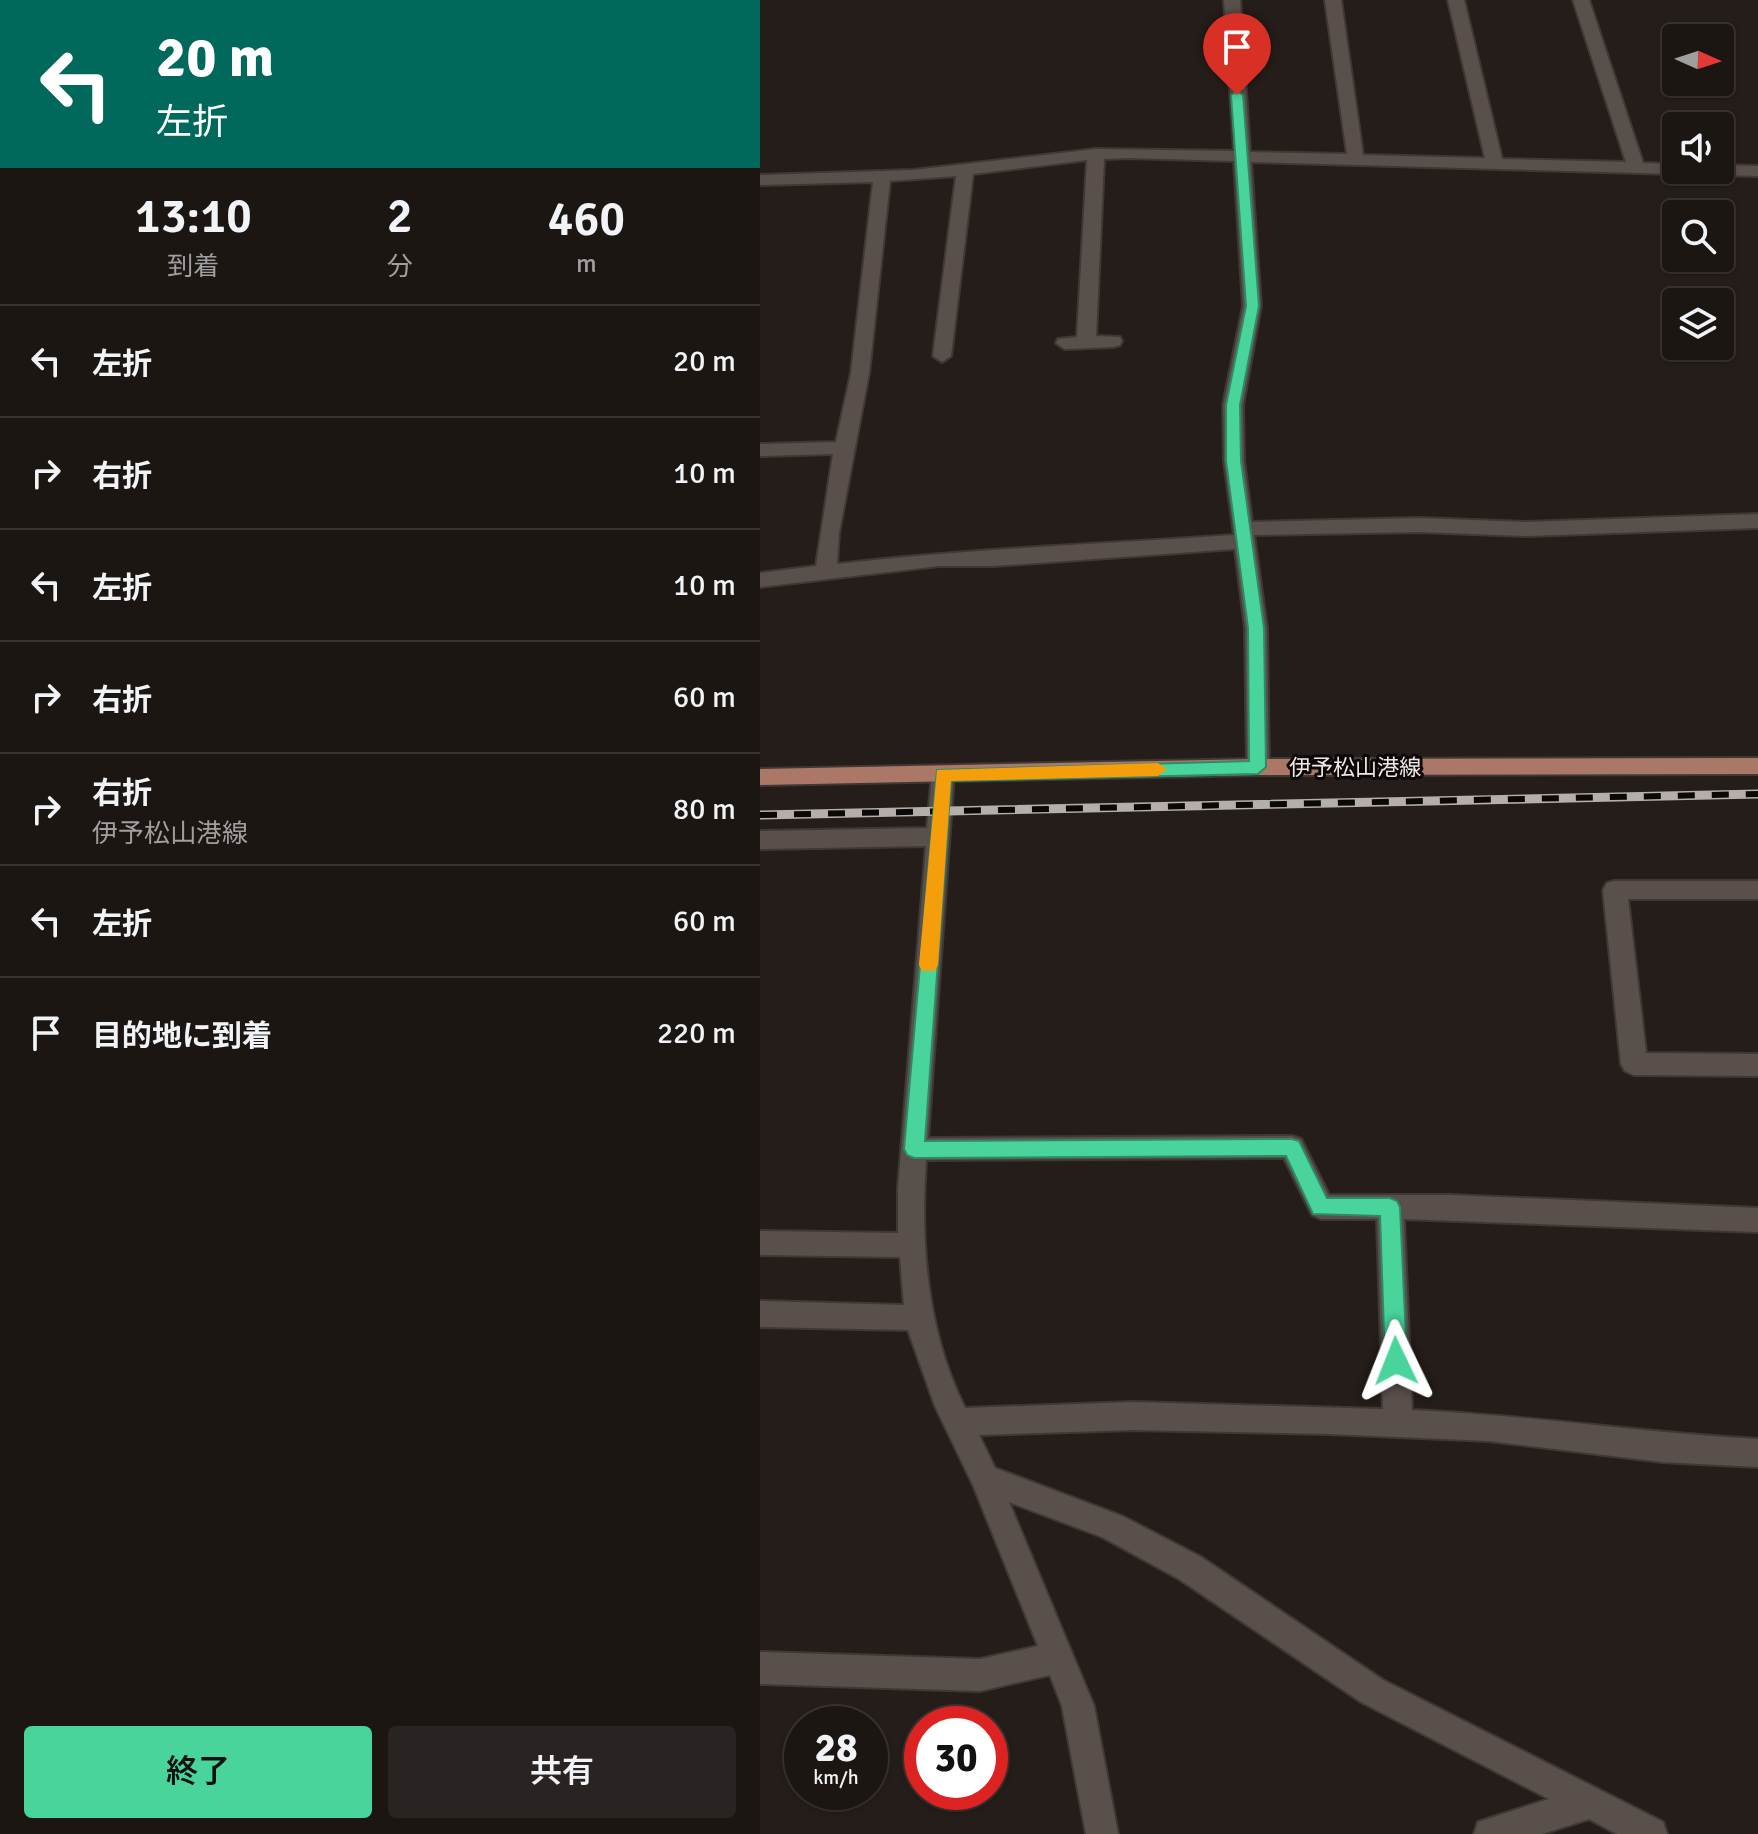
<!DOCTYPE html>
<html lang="ja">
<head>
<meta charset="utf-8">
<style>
	:root { --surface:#1c1613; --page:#292321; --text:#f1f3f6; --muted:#a09fa0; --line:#3a3533; --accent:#49d49c }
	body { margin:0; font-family:Signika,"Noto Sans JP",sans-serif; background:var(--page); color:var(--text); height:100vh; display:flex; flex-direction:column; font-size:30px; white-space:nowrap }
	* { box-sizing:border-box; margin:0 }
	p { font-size:26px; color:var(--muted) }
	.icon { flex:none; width:44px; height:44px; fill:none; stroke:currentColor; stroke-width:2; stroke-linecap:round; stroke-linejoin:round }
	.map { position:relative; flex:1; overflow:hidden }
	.sheet { display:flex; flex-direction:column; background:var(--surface); width:760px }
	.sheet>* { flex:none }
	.top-card { background:#00695c; color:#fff; overflow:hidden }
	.needle { width:52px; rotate:93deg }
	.tools { position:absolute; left:902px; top:24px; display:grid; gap:16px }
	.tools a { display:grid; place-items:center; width:72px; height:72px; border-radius:8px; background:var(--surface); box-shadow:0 2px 6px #0004,0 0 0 2px var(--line); font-size:40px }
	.speed { position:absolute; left:24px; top:1706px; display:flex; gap:16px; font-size:40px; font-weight:700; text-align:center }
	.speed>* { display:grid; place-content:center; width:104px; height:104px; border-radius:50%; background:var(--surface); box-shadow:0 2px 6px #0004,0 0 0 2px var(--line); line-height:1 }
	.speed small { font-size:20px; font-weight:400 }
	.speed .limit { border:12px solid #d22; background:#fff; color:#111 }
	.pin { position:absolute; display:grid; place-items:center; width:68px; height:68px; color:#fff; margin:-82px -34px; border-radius:50% 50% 50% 0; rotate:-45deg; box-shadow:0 0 8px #0007 }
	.pin .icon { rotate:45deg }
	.me { position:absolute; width:88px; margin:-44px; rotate:358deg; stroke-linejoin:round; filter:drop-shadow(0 0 6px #0008) }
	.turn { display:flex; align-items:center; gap:28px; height:168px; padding:0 24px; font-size:36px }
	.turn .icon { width:104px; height:104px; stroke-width:2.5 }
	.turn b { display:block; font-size:56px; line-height:68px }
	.eta { display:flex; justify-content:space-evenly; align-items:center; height:136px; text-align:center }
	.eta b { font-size:48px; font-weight:600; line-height:56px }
	.cta { display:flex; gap:16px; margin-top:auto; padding:16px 24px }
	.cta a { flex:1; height:92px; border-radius:8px; background:var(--accent); color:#111; font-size:32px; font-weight:600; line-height:92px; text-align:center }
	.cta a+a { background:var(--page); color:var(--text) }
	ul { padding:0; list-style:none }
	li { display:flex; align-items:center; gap:24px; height:112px; padding:0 24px; border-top:2px solid var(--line) }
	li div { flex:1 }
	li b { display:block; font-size:30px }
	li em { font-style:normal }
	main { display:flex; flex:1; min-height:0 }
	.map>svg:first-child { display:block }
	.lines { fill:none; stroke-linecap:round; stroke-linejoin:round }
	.minor-casing { stroke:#3f3936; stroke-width:4 }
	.major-casing { stroke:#3f3936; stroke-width:4 }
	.minor { fill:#59504c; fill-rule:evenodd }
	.major { fill:#ab7867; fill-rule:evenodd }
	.rail-casing { stroke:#b5afac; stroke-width:9 }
	.rail { stroke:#0b0807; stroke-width:6; stroke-dasharray:17; stroke-linecap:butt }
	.route { fill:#49d49c; stroke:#2f8a65; stroke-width:2 }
	.slow { fill:#f59e0b }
	.labels { text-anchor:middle; stroke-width:6; stroke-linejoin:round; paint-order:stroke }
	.street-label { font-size:22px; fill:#eee9e6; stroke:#0b0807 }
</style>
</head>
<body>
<main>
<section class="sheet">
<div class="top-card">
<div class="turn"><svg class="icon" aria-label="left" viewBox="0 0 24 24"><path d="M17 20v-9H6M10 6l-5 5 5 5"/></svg><div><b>20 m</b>左折</div></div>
</div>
<div class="eta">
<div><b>13:10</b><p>到着</p></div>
<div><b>2</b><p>分</p></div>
<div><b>460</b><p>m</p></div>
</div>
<ul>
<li><svg class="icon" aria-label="left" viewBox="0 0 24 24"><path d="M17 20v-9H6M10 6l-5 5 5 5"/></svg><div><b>左折</b></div><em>20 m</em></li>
<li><svg class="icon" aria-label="right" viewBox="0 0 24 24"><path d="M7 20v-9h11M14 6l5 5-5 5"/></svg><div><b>右折</b></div><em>10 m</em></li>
<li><svg class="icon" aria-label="left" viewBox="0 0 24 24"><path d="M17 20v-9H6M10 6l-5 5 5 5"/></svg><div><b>左折</b></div><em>10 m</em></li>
<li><svg class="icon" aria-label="right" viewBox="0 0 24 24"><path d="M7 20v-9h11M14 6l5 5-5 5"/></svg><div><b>右折</b></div><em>60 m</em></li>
<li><svg class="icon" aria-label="right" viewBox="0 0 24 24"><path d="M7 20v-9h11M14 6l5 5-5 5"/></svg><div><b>右折</b><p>伊予松山港線</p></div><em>80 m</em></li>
<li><svg class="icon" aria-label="left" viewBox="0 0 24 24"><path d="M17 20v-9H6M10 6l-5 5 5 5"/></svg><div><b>左折</b></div><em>60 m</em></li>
<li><svg class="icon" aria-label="arrive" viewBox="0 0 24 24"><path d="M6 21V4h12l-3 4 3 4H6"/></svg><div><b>目的地に到着</b></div><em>220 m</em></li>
</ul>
<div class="cta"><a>終了</a><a>共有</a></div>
</section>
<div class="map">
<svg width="998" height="1834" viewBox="0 0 998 1834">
	<rect width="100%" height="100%" fill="#251d19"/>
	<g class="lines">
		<g class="minor-casing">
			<path id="minor" d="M 464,0 L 480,0 L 490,152 L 587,154 L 565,0 L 581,0 L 603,155 L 725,158 L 688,0 L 704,0 L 742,159 L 866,162 L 813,0 L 829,0 L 883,163 L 916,164 L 916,170 L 924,170 L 916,174 L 491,162 L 501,306 L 483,405 L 484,461 L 492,522 L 659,518 L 767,522 L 998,514 L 998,528 L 767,536 L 659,532 L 494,535 L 507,628 L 509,767 L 506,773 L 498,775 L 490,773 L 487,767 L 485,628 L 475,549 L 233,566 L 179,566 L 0,587 L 0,573 L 56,566 L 73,454 L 0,456 L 0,444 L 76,442 L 91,373 L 113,182 L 0,185 L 0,175 L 153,170 L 336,149 L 474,151 ZM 369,158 L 474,161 L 483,306 L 463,405 L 464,461 L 474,535 C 341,544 208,549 77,564 L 79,533 L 109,373 L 130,181 L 196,176 L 173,356 L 182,362 L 191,356 L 213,174 L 327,160 L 317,337 L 298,339 L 296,343 L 305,349 L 353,347 L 360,345 L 362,341 L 360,337 L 336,336 L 344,159 Z
				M 960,165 L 998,166 L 998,176 L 956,175 L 948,170 L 960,170 Z
				M 183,766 L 191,768 L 194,774 L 168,1138 L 532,1136 L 541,1139 L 569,1195 L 690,1195 L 998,1208 L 998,1232 L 644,1219 L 652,1410 C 768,1415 882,1433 998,1439 L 998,1467 L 902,1462 L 729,1441 L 569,1434 L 373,1430 L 219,1435 L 235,1468 L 362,1516 L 441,1557 L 623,1680 L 903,1822 L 907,1834 L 857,1834 L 829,1819 L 782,1834 L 714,1834 L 718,1822 L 789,1799 L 601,1702 L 419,1579 L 342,1537 L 249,1502 L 334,1706 L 358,1834 L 326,1834 L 302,1706 L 290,1675 L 220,1691 L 0,1684 L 0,1652 L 220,1659 L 278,1646 L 213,1485 L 175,1406 L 148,1330 L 0,1327 L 0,1301 L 144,1305 L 140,1257 L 0,1255 L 0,1231 L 138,1233 L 138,1188 L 166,846 L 0,849 L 0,831 L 167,828 L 172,774 L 175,768 ZM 524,1158 L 552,1215 L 561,1219 L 617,1219 L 623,1409 L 373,1402 L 205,1408 C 167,1332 160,1244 166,1160 Z
				M 855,881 L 998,881 L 998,899 L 868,899 L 886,1053 L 998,1054 L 998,1076 L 874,1075 L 865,1071 L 861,1064 L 843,890 L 847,883 Z"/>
		</g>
		<g class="major-casing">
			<path id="major" d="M 998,758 L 998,774 L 498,775 L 0,785 L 0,769 L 498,759 Z"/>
		</g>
		<use href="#minor" class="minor"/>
		<use href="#major" class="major"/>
		<g class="rail-casing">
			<path id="rail" d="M 0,815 L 998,794"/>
		</g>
		<use href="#rail" class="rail"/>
	</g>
	<path class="route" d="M 477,91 L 483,95 L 499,306 L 480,405 L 481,461 L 504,628 L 506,767 L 498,774 L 191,781 L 165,1141 L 532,1139 L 539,1141 L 567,1198 L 630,1198 L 637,1201 L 640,1207 L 647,1361 L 643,1368 L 636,1371 L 628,1368 L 625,1361 L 620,1216 L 553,1214 L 526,1156 L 154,1158 L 147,1155 L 144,1149 L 177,770 L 489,761 L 488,628 L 466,461 L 466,405 L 486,306 L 471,95 Z"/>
	<path class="slow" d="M 398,763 L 407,769 L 398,776 L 191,781 L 178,965 L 175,971 L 162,971 L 159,965 L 177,770 Z"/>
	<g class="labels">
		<g class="street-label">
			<text x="595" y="775">伊予松山港線</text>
		</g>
	</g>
</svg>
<div class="tools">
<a><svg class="needle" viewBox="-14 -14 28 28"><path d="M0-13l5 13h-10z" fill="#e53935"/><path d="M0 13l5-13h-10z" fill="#a09fa0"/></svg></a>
<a><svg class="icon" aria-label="sound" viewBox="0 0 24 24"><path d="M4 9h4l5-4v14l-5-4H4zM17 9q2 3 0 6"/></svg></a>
<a><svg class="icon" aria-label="search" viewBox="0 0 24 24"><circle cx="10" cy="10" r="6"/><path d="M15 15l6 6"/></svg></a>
<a><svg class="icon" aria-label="layers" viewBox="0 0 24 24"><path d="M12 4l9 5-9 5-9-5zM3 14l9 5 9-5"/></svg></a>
</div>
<div class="speed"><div>28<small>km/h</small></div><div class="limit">30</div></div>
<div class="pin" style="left:477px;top:95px;background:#d93025"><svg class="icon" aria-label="arrive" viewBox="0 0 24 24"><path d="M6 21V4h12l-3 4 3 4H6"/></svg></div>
<svg class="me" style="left:636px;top:1361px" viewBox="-20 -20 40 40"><path d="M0-17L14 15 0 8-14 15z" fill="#49d49c" stroke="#fff" stroke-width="4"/></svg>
</div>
</main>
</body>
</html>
